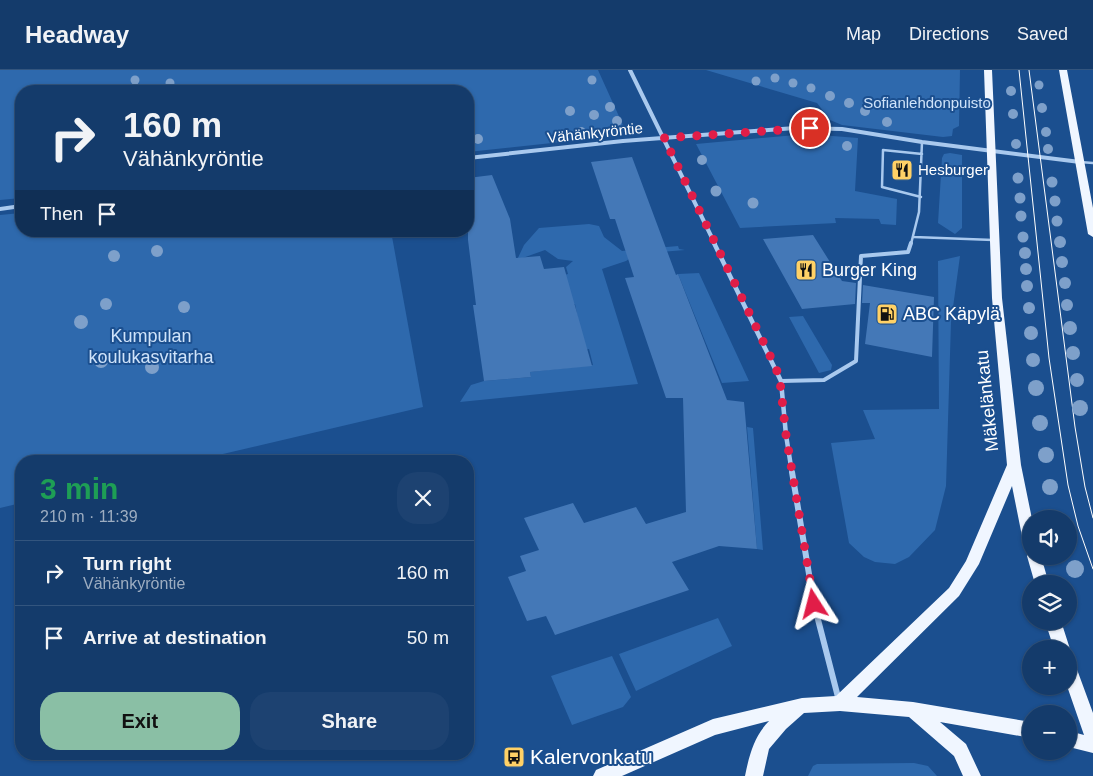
<!DOCTYPE html>
<html lang="en">
<head>
<meta charset="utf-8">
<style>
	:root { --surface:#143b6b; --page:#1d4271; --text:#f1f3f6; --muted:#9dadc1; --line:#33557e; --accent:#8abfa5 }
	body { margin:0; font-family:Helvetica,sans-serif; background:var(--page); color:var(--text); height:100vh; display:flex; flex-direction:column; font-size:19px; white-space:nowrap }
	* { box-sizing:border-box; margin:0 }
	p { font-size:16px; color:var(--muted) }
	.icon { flex:none; width:28px; height:28px; fill:none; stroke:currentColor; stroke-width:2; stroke-linecap:round; stroke-linejoin:round }
	.map { position:relative; flex:1; overflow:hidden }
	.panel { position:absolute; left:15px; top:385px; width:459px; height:305px; display:flex; flex-direction:column; background:var(--surface); border-radius:20px; box-shadow:0 1px 4px #0004,0 0 0 1px var(--line) }
	.panel>* { flex:none }
	.guide { position:absolute; left:15px; top:15px; width:459px; height:152px; border-radius:20px; box-shadow:0 1px 4px #0004,0 0 0 1px var(--line); background:#143b6b; color:var(--text); overflow:hidden }
	.fabs { position:absolute; left:1022px; top:440px; display:grid; gap:10px }
	.fabs a { display:grid; place-items:center; width:55px; height:55px; border-radius:50%; background:var(--surface); box-shadow:0 1px 4px #0004,0 0 0 1px var(--line); font-size:25px }
	.pin { position:absolute; display:grid; place-items:center; width:42px; height:42px; color:#fff; margin:-21px; border:2px solid #fff; border-radius:50%; box-shadow:0 1px 5px #0007 }
	.me { position:absolute; width:55px; margin:-28px; rotate:351deg; stroke-linejoin:round; filter:drop-shadow(0 0 4px #0008) }
	.turn { display:flex; align-items:center; gap:18px; height:105px; padding:0 25px; font-size:22px }
	.turn .icon { width:65px; height:65px; stroke-width:2.5 }
	.turn b { display:block; font-size:35px; line-height:42px }
	.then { display:flex; align-items:center; height:48px; padding:0 25px; background:#0003; gap:10px; font-size:19px }
	.round { display:grid; place-items:center; flex:none; width:52px; height:52px; border-radius:20px; background:var(--page) }
	.overview { display:flex; align-items:center; justify-content:space-between; height:85px; padding:0 25px }
	h1 { font-size:30px; font-weight:800; line-height:38px; color:#1e9e55 }
	.action { display:flex; gap:10px; margin-top:auto; padding:10px 25px }
	.action a { flex:1; height:58px; border-radius:20px; background:var(--accent); color:#111; font-size:20px; font-weight:800; line-height:58px; text-align:center }
	.action a+a { background:var(--page); color:var(--text) }
	ul { padding:0; list-style:none }
	li { display:flex; align-items:center; gap:15px; height:65px; padding:0 25px; border-top:1px solid var(--line) }
	li div { flex:1 }
	li b { display:block; font-size:19px }
	li em { font-style:normal }
	header { display:flex; align-items:center; gap:30px; box-sizing:border-box; height:70px; padding:0 25px; background:var(--surface); border-bottom:1px solid var(--line) }
	header strong { font-size:24px }
	nav { display:flex; gap:28px; margin-inline-start:auto; font-size:18px }
	.map>svg:first-child { display:block }
	.green { fill:#2e69ad }
	.building { fill:#4478b7 }
	.lines { fill:none; stroke-linecap:round; stroke-linejoin:round }
	.service-far1 { stroke:#a9c9ee; stroke-width:2.5 }
	.service { stroke:#a9c9ee; stroke-width:4 }
	.minor-far2 { stroke:#a9c9ee; stroke-width:4 }
	.minor-far1 { stroke:#a9c9ee; stroke-width:4.5 }
	.minor { stroke:#a9c9ee; stroke-width:6 }
	.primary { fill:#f0f6ff; fill-rule:evenodd }
	.tram { stroke:#fff; stroke-width:1 }
	.tree { fill:#7ea0ca }
	.route { stroke:#e11d48; stroke-width:9; stroke-dasharray:0 16.2 }
	.labels { text-anchor:middle; stroke-width:4; stroke-linejoin:round; paint-order:stroke }
	.far-park-label { font-size:15px; fill:#cfe3fa; stroke:#1b4f8f }
	.far-street-label { font-size:15px; fill:#fff; stroke:#1b4f8f }
	.far-poi-label { font-size:15px; fill:#fff; stroke:#1b4f8f; text-anchor:start }
	.poi-label { font-size:18px; fill:#fff; stroke:#1b4f8f; text-anchor:start }
	.park-label { font-size:18px; fill:#cfe3fa; stroke:#1b4f8f }
	.street-label { font-size:18px; fill:#fff; stroke:#1b4f8f }
	.near-poi-label { font-size:21px; fill:#fff; stroke:#1b4f8f; text-anchor:start }
</style>
</head>
<body>
<header>
<strong>Headway</strong>
<nav><a>Map</a><a>Directions</a><a>Saved</a></nav>
</header>
<div class="map">
<svg width="1093" height="706" viewBox="0 0 1093 706">
	<rect width="100%" height="100%" fill="#1b4f8f"/>
	<path class="green" d="M 0,0 L 598,0 L 622,53 L 626,65 L 468,82 L 468,21 L 21,21 L 21,128 L 0,130 Z
		M 706,0 L 960,0 L 959,56 L 953,59 L 952,66 L 943,67 L 842,55 L 830,50 L 817,33 Z
		M 807,64 L 858,68 L 855,121 L 897,129 L 896,155 L 881,154 L 879,149 L 835,148 L 836,153 L 740,158 L 696,74 Z
		M 950,83 L 962,85 L 962,158 L 955,164 L 938,153 L 942,88 L 944,84 Z
		M 21,143 L 21,161 L 391,161 L 423,337 L 193,391 L 21,391 L 21,433 L 0,438 L 0,145 Z
		M 589,154 L 599,156 L 604,167 L 622,181 L 678,176 L 679,179 L 685,180 L 636,184 L 626,191 L 602,199 L 638,314 L 460,332 L 471,315 L 484,311 L 531,307 L 530,302 L 593,295 L 589,279 L 584,280 L 575,234 L 572,234 L 564,205 L 568,204 L 566,197 L 573,191 L 558,189 L 545,180 L 517,190 L 524,175 L 539,158 Z
		M 960,186 L 951,252 L 946,416 L 935,460 L 909,487 L 895,494 L 875,492 L 864,487 L 849,473 L 831,373 L 875,369 L 863,340 L 939,339 L 938,191 Z
		M 699,203 L 749,311 L 722,313 L 678,204 Z
		M 803,246 L 832,295 L 831,300 L 819,303 L 789,247 Z
		M 747,357 L 753,358 L 763,480 L 757,479 Z
		M 718,548 L 732,576 L 636,621 L 619,584 Z
		M 612,586 L 631,627 L 623,637 L 572,655 L 551,606 Z
		M 914,693 L 928,696 L 937,706 L 808,706 L 813,696 L 817,694 Z"/>
	<path class="building" d="M 632,87 L 676,205 L 678,204 L 727,330 L 744,332 L 757,479 L 719,476 L 672,492 L 689,520 L 555,565 L 546,546 L 527,551 L 508,507 L 526,501 L 520,486 L 539,480 L 524,448 L 573,433 L 584,453 L 636,437 L 646,454 L 686,442 L 683,328 L 666,328 L 625,208 L 634,207 L 615,149 L 610,149 L 591,92 Z
		M 492,105 L 510,149 L 516,188 L 540,186 L 544,199 L 564,197 L 592,296 L 530,302 L 531,307 L 484,311 L 473,235 L 476,235 L 468,170 L 468,108 Z
		M 813,165 L 842,211 L 856,213 L 855,234 L 802,239 L 763,169 Z
		M 863,215 L 934,227 L 932,287 L 865,274 L 870,233 L 862,233 Z"/>
	<g class="lines">
		<path class="service-far1" d="M 1080,92 L 1093,93
			M 921,127 L 882,117 L 883,80 L 922,84
			M 914,167 L 993,170
			M 911,174 L 919,142 L 922,72"/>
		<path class="service" d="M 781,311 L 824,310 L 856,291 L 861,186 L 908,182 L 911,173"/>
		<path class="minor-far2" d="M 630,0 L 715,174
			M 468,88 L 623,71 L 795,58 L 842,59 L 922,72 L 1080,92
			M 0,139 L 21,136"/>
		<path class="minor-far1" d="M 714,173 L 781,311 L 786,365 L 792,403"/>
		<path class="minor" d="M 792,402 L 814,534 L 839,631"/>
		<path class="primary" d="M 984,0 L 992,0 L 1002,228 L 1021,395 L 1032,449 L 1031,486 L 1041,486 L 1049,514 L 1035,514 L 1027,486 L 1030,481 L 1026,480 L 1024,476 L 1012,416 L 979,494 L 959,526 L 857,627 L 913,632 L 1031,652 L 1031,668 L 940,652 L 966,674 L 981,706 L 963,706 L 954,686 L 909,647 L 840,641 L 804,643 L 786,659 L 769,679 L 763,706 L 745,706 C 749,686 754,666 769,651 L 715,665 L 622,706 L 593,706 L 596,700 L 713,649 L 802,628 L 836,626 L 949,518 L 966,491 L 1007,395 L 992,228 Z
			M 1059,0 L 1067,0 L 1093,138 L 1093,167 L 1088,164 Z
			M 1045,551 L 1061,551 L 1070,579 L 1069,581 L 1069,579 L 1054,579 Z
			M 1069,592 L 1075,594 L 1093,643 L 1093,683 L 1069,677 L 1069,661 L 1084,665 L 1067,616 L 1069,616 Z"/>
		<path class="tram" d="M 1019,0 L 1049,288 L 1068,415 L 1078,456 L 1093,499
			M 1029,0 L 1075,357 L 1085,417 L 1093,448"/>
	</g>
	<g class="tree">
		<circle cx="775" cy="8" r="4.5"/>
		<circle cx="135" cy="10" r="4.5"/>
		<circle cx="592" cy="10" r="4.5"/>
		<circle cx="756" cy="11" r="4.5"/>
		<circle cx="170" cy="13" r="4.5"/>
		<circle cx="793" cy="13" r="4.5"/>
		<circle cx="1039" cy="15" r="4.5"/>
		<circle cx="811" cy="18" r="4.5"/>
		<circle cx="1011" cy="21" r="5"/>
		<circle cx="830" cy="26" r="5"/>
		<circle cx="849" cy="33" r="5"/>
		<circle cx="610" cy="37" r="5"/>
		<circle cx="1042" cy="38" r="5"/>
		<circle cx="570" cy="41" r="5"/>
		<circle cx="865" cy="41" r="5"/>
		<circle cx="1013" cy="44" r="5"/>
		<circle cx="594" cy="45" r="5"/>
		<circle cx="617" cy="51" r="5"/>
		<circle cx="887" cy="52" r="5"/>
		<circle cx="581" cy="62" r="5"/>
		<circle cx="1046" cy="62" r="5"/>
		<circle cx="478" cy="69" r="5"/>
		<circle cx="1016" cy="74" r="5"/>
		<circle cx="847" cy="76" r="5"/>
		<circle cx="1048" cy="79" r="5"/>
		<circle cx="702" cy="90" r="5"/>
		<circle cx="1018" cy="108" r="5.5"/>
		<circle cx="1052" cy="112" r="5.5"/>
		<circle cx="716" cy="121" r="5.5"/>
		<circle cx="1020" cy="128" r="5.5"/>
		<circle cx="1055" cy="131" r="5.5"/>
		<circle cx="753" cy="133" r="5.5"/>
		<circle cx="1021" cy="146" r="5.5"/>
		<circle cx="1057" cy="151" r="5.5"/>
		<circle cx="1023" cy="167" r="5.5"/>
		<circle cx="1060" cy="172" r="6"/>
		<circle cx="157" cy="181" r="6"/>
		<circle cx="1025" cy="183" r="6"/>
		<circle cx="114" cy="186" r="6"/>
		<circle cx="1062" cy="192" r="6"/>
		<circle cx="1026" cy="199" r="6"/>
		<circle cx="1065" cy="213" r="6"/>
		<circle cx="1027" cy="216" r="6"/>
		<circle cx="106" cy="234" r="6"/>
		<circle cx="1067" cy="235" r="6"/>
		<circle cx="184" cy="237" r="6"/>
		<circle cx="1029" cy="238" r="6"/>
		<circle cx="81" cy="252" r="7"/>
		<circle cx="1070" cy="258" r="7"/>
		<circle cx="1031" cy="263" r="7"/>
		<circle cx="1073" cy="283" r="7"/>
		<circle cx="1033" cy="290" r="7"/>
		<circle cx="101" cy="291" r="7"/>
		<circle cx="152" cy="297" r="7"/>
		<circle cx="1077" cy="310" r="7"/>
		<circle cx="1036" cy="318" r="8"/>
		<circle cx="1080" cy="338" r="8"/>
		<circle cx="1040" cy="353" r="8"/>
		<circle cx="1046" cy="385" r="8"/>
		<circle cx="1050" cy="417" r="8"/>
		<circle cx="1075" cy="499" r="9"/>
	</g>
	<g class="lines">
		<path class="route" d="M 810,58 L 664,68 L 776,298 L 780,311 L 786,365 L 814,534"/>
	</g>
	<defs>
		<g id="restaurant-square" transform="scale(1.125)"><rect x="-9" y="-9" width="18" height="18" rx="4" fill="#ffd166" stroke="#1b4f8f"/><path d="M-5-6h1v4h1v-4h1v4h1v-4h1v5L-1.5 .5V6h-2V.5L-5-1ZM5-6V6H3V1.5H1.5Q1.5-4 5-6Z" fill="#111"/></g>
		<g id="fuel-square" transform="scale(1.125)"><rect x="-9" y="-9" width="18" height="18" rx="4" fill="#ffd166" stroke="#1b4f8f"/><path d="M-5.5-6h7V0h2V4h1.3V-2.5L3-4.5l.8-.8L6-3V5H2.5V1h-1V6h-7ZM-4.2-4.7v3.2H.2V-4.7Z" fill="#111"/></g>
		<g id="bus-square" transform="scale(1.125)"><rect x="-9" y="-9" width="18" height="18" rx="4" fill="#ffd166" stroke="#1b4f8f"/><path d="M-5-6H5V4H4V6H2V4H-2V6H-4V4H-5ZM-3.5-4V0h7V-4ZM-3.5 1.2v1.5H-2V1.2ZM2 1.2v1.5H3.5V1.2Z" fill="#111"/></g>
	</defs>
	<g fill-rule="evenodd">
		<use href="#restaurant-square" x="902" y="100"/>
		<use href="#restaurant-square" x="806" y="200"/>
		<use href="#fuel-square" x="887" y="244"/>
		<use href="#bus-square" x="514" y="687"/>
	</g>
	<g class="labels">
		<g class="far-park-label">
			<text x="927" y="38">Sofianlehdonpuisto</text>
		</g>
		<g class="far-street-label">
			<text transform="translate(595 63) rotate(-6)" y="5">Vähänkyröntie</text>
		</g>
		<g class="far-poi-label">
			<text x="918" y="105">Hesburger</text>
		</g>
		<g class="poi-label">
			<text x="822" y="206">Burger King</text>
			<text x="903" y="250">ABC Käpylä</text>
		</g>
		<g class="park-label">
			<text x="151" y="272">Kumpulan<tspan x="151" dy="21">koulukasvitarha</tspan></text>
		</g>
		<g class="street-label">
			<text transform="translate(987 331) rotate(-96)" y="6">Mäkelänkatu</text>
		</g>
		<g class="near-poi-label">
			<text x="530" y="694">Kalervonkatu</text>
		</g>
	</g>
</svg>
<div class="fabs">
<a><svg class="icon" aria-label="sound" viewBox="0 0 24 24"><path d="M4 9h4l5-4v14l-5-4H4zM17 9q2 3 0 6"/></svg></a>
<a><svg class="icon" aria-label="layers" viewBox="0 0 24 24"><path d="M12 4l9 5-9 5-9-5zM3 14l9 5 9-5"/></svg></a>
<a>+</a>
<a>−</a>
</div>
<div class="pin" style="left:810px;top:58px;background:#d93025"><svg class="icon" aria-label="arrive" viewBox="0 0 24 24"><path d="M6 21V4h12l-3 4 3 4H6"/></svg></div>
<svg class="me" style="left:814px;top:534px" viewBox="-20 -20 40 40"><path d="M0-17L14 15 0 8-14 15z" fill="#e11d48" stroke="#fff" stroke-width="4"/></svg>
<div class="guide">
<div class="turn"><svg class="icon" aria-label="right" viewBox="0 0 24 24"><path d="M7 20v-9h11M14 6l5 5-5 5"/></svg><div><b>160 m</b>Vähänkyröntie</div></div>
<div class="then">Then<svg class="icon" aria-label="arrive" viewBox="0 0 24 24"><path d="M6 21V4h12l-3 4 3 4H6"/></svg></div>
</div>
<section class="panel">
<div class="overview"><div><h1>3 min</h1><p>210 m · 11:39</p></div><a class="round"><svg class="icon" aria-label="close" viewBox="0 0 24 24"><path d="M6 6l12 12M18 6L6 18"/></svg></a></div>
<ul>
<li><svg class="icon" aria-label="right" viewBox="0 0 24 24"><path d="M7 20v-9h11M14 6l5 5-5 5"/></svg><div><b>Turn right</b><p>Vähänkyröntie</p></div><em>160 m</em></li>
<li><svg class="icon" aria-label="arrive" viewBox="0 0 24 24"><path d="M6 21V4h12l-3 4 3 4H6"/></svg><div><b>Arrive at destination</b></div><em>50 m</em></li>
</ul>
<div class="action"><a>Exit</a><a>Share</a></div>
</section>
</div>
</body>
</html>
